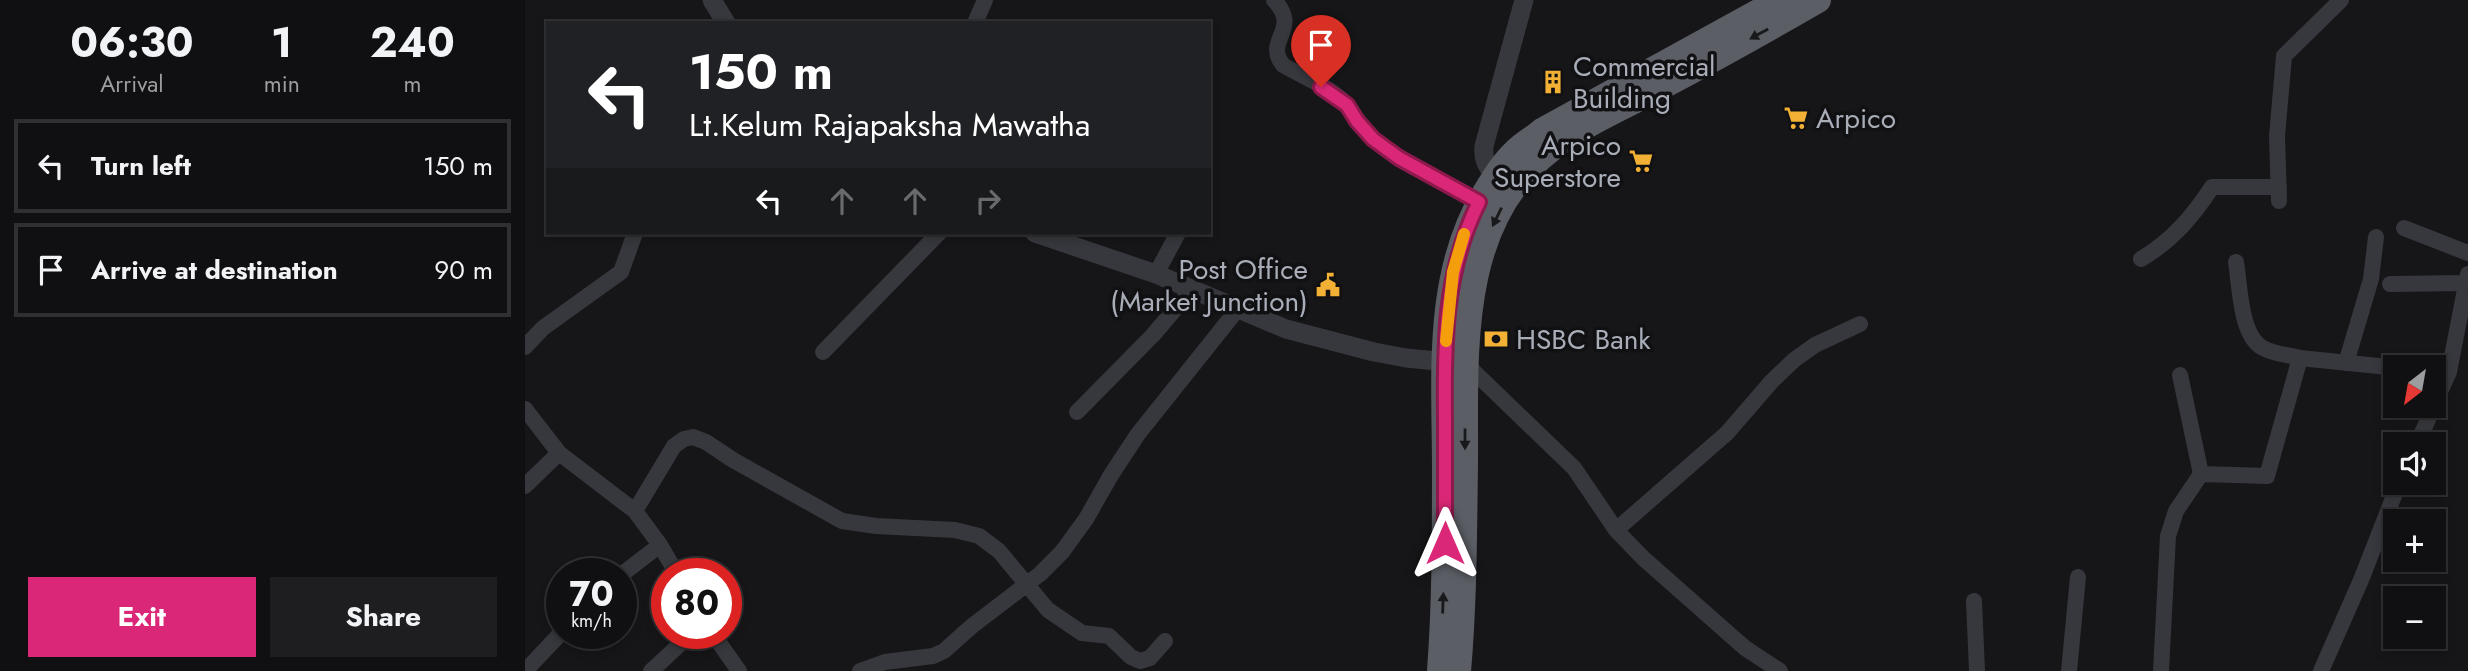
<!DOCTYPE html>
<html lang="en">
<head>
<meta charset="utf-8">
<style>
	:root { --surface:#101012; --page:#1e1e20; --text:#f1f3f6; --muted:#9c9d9f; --line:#303032; --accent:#db2777 }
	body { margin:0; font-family:Jost,sans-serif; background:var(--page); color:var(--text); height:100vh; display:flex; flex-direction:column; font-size:26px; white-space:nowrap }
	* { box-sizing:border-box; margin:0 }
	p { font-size:23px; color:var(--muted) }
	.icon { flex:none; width:38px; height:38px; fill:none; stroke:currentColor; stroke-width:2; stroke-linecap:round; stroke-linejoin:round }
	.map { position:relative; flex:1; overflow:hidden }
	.sheet { display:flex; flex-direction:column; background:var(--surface); width:525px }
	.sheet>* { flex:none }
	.banner { position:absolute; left:21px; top:21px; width:665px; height:214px; border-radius:0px; box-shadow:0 4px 10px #0003,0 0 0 2px var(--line); background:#202124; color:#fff; overflow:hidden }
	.needle { width:46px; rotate:211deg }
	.tools { position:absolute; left:1858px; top:355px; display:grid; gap:14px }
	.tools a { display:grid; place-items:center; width:63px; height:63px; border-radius:0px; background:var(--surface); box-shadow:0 4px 10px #0003,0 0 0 2px var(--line); font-size:35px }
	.speed { position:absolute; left:21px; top:558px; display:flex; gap:14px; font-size:35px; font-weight:700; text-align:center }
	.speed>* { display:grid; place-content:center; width:91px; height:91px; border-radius:50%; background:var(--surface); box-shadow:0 4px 10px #0003,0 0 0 2px var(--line); line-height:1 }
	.speed small { font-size:18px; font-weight:400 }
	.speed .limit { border:10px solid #d22; background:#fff; color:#111 }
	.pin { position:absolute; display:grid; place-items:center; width:60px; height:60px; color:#fff; margin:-72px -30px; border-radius:50% 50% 50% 0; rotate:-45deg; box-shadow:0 0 7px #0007 }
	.pin .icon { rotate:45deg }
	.me { position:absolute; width:77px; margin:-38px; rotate:0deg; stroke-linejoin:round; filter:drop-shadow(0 0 5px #0008) }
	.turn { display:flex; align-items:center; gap:24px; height:147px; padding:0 28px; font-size:32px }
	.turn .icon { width:91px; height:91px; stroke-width:2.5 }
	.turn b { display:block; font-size:49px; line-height:60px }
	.lanes { display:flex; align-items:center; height:66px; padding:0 28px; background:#0003; justify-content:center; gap:35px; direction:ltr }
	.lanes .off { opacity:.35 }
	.eta { display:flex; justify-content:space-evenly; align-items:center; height:119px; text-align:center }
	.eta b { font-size:42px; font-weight:700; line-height:49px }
	.button { display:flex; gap:14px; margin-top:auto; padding:14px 28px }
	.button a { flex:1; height:80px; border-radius:0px; background:var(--accent); color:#fff; font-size:28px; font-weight:700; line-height:80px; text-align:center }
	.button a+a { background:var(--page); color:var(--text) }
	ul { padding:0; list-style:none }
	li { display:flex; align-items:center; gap:21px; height:94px; margin:0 14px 10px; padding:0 14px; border:4px solid var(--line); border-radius:0px }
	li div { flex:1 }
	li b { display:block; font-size:26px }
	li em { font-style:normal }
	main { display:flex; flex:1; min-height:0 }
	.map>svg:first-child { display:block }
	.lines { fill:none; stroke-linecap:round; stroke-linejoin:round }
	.minor { stroke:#37383d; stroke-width:16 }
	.tertiary { stroke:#37383d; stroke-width:19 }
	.trunk { stroke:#5b5e65; stroke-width:26 }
	.oneway { fill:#18191b }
	.route-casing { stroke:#8e194d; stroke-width:18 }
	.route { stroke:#db2777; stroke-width:12 }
	.slow { stroke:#f59e0b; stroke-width:12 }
	.labels { text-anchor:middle; stroke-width:7; stroke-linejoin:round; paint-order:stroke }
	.poi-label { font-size:28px; fill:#a8adb8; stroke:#111113; text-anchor:start }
</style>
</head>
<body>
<main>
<section class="sheet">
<div class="eta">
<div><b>06:30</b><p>Arrival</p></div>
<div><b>1</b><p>min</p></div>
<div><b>240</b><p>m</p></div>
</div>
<ul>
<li><svg class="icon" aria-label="left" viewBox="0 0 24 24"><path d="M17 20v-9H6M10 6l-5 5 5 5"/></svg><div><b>Turn left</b></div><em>150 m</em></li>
<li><svg class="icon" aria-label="arrive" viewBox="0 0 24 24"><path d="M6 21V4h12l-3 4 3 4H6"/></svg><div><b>Arrive at destination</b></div><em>90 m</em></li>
</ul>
<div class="button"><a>Exit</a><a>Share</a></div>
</section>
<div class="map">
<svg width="1943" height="671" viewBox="0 0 1943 671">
	<rect width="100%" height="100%" fill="#161618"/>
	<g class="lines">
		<path class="minor" d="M 749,0 C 777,30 738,40 758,65 C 778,77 806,87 822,105 C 831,116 837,129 848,139 C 874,163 922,184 954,202
			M 450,23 L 460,0
			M 1754,201 L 1752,136 L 1759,56 L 1816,0
			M 1879,228 L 1943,253
			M 1616,259 C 1647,241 1668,216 1687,187 L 1754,187
			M 1711,262 C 1715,286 1715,336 1738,348 C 1748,354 1764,355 1775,358
			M 631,274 L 653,233
			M 1865,284 L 1940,283
			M 0,347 L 18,328 L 96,272 L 110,233
			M 298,352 L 414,233
			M 1821,363 L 1846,279 L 1851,237
			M 941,364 L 1049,468 L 1091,530 L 1118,558 L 1220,648 L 1255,671
			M 1655,375 L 1676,474
			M 1909,405 L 1924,372 L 1943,274
			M 0,409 L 34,453 L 110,511 L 135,545 L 152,574
			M 552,412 L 628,335 L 667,289
			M 1892,444 L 1909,406
			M 0,486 L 34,453
			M 110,511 L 149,446 L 159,439 L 168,437 L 181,442 L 208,460 L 317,521 L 351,526 L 430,530 L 454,536 L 474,551 L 523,610 L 557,633 L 584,636 L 606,657 L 615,661 L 625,658 L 640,641
			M 1091,530 L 1202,433 L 1247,381 L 1269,360 L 1290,345 L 1335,324
			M 96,575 L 135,545
			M 1449,601 L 1452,671
			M 188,634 L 214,671
			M 0,671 L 37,632
			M 126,671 L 166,634
			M 335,671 L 360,662 L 408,656 L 419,651 L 447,626 L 515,574 L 537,552 L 561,519 L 586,475 L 613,434 L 712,310
			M 1544,671 L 1553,577
			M 1636,671 L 1643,536 L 1651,511 L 1676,474 L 1742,476 L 1775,358 L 1873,368
			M 1796,671 L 1836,580 L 1874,483"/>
		<path class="tertiary" d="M 187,0 L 201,23
			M 980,184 C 967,173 957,165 959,146 L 999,0
			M 510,233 L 631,274 L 761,329 L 849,352 L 881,358 L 933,363"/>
		<path class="trunk" d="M 915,671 C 920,604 920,536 920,469 C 920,376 910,276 960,193 C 969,178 978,163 991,151 C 999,143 1009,138 1017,131 L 1255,0
			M 933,671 C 939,603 939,533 940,465 C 941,357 929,224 1025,150 C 1058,124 1099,107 1136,87 C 1189,59 1241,30 1293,0"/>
	</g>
	<defs><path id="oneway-solid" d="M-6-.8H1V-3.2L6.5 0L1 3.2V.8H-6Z" transform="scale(1.75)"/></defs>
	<g class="oneway">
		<use href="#oneway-solid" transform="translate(1234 34) rotate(151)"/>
		<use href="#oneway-solid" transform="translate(972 217) rotate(116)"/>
		<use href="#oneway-solid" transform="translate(940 439) rotate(90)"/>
		<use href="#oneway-solid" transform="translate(918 603) rotate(-88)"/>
	</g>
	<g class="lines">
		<g class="route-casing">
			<path id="route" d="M 796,87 L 822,105 L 832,121 L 848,139 L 874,158 L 954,202 C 919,272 919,343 920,419 C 920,460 920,502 920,543"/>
		</g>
		<use href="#route" class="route"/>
		<path class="slow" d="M 921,341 L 928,272 L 939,234"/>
	</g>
	<defs>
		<g id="building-bare" transform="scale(1.89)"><path d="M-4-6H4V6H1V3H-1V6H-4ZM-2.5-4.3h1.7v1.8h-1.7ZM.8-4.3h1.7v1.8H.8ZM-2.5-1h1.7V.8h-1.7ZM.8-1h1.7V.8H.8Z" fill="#f2b134" stroke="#111113" stroke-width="2.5" paint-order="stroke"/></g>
		<g id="supermarket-bare" transform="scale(1.89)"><path d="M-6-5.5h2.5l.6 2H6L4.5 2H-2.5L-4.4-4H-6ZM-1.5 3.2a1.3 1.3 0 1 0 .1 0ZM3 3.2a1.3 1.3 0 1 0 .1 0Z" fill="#f2b134" stroke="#111113" stroke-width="2.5" paint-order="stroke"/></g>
		<g id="civic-bare" transform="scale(1.89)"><path d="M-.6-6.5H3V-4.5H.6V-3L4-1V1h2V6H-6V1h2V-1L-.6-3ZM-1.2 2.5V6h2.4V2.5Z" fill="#f2b134" stroke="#111113" stroke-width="2.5" paint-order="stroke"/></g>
		<g id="bank-bare" transform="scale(1.89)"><path d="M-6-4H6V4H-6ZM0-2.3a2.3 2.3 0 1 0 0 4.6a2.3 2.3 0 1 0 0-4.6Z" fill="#f2b134" stroke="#111113" stroke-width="2.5" paint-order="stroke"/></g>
	</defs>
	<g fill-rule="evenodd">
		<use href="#building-bare" x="1028" y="82"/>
		<use href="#supermarket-bare" x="1271" y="118"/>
		<use href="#supermarket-bare" x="1116" y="161"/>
		<use href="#civic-bare" x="803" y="285"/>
		<use href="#bank-bare" x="971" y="339"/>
	</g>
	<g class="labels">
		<g class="poi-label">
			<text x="1048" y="76">Commercial<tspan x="1048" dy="32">Building</tspan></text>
			<text x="1291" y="128">Arpico</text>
			<text x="1096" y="155" text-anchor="end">Arpico<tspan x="1096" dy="32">Superstore</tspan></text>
			<text x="783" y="279" text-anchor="end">Post Office<tspan x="783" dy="32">(Market Junction)</tspan></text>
			<text x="991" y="349">HSBC Bank</text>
		</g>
	</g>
</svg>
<div class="tools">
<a><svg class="needle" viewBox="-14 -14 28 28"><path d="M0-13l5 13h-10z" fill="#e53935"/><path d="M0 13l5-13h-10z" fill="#9c9d9f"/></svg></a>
<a><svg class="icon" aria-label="sound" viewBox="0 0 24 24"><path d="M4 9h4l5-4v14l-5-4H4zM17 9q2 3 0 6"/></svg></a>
<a>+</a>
<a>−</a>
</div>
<div class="speed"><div>70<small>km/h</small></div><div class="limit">80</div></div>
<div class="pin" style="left:796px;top:87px;background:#d93025"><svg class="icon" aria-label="arrive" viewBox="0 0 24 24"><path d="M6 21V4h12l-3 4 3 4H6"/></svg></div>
<svg class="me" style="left:920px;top:543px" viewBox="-20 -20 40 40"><path d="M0-17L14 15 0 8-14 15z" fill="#db2777" stroke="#fff" stroke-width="4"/></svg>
<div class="banner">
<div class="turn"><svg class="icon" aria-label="left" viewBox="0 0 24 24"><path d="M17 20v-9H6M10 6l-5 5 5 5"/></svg><div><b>150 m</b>Lt.Kelum Rajapaksha Mawatha</div></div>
<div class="lanes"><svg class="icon" aria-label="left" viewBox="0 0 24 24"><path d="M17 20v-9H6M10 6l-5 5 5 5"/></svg><svg class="icon off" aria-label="ahead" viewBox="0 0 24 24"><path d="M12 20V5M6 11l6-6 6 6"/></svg><svg class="icon off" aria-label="ahead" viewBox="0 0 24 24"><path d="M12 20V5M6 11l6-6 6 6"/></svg><svg class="icon off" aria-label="right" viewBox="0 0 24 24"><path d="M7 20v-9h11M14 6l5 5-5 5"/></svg></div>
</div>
</div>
</main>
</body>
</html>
